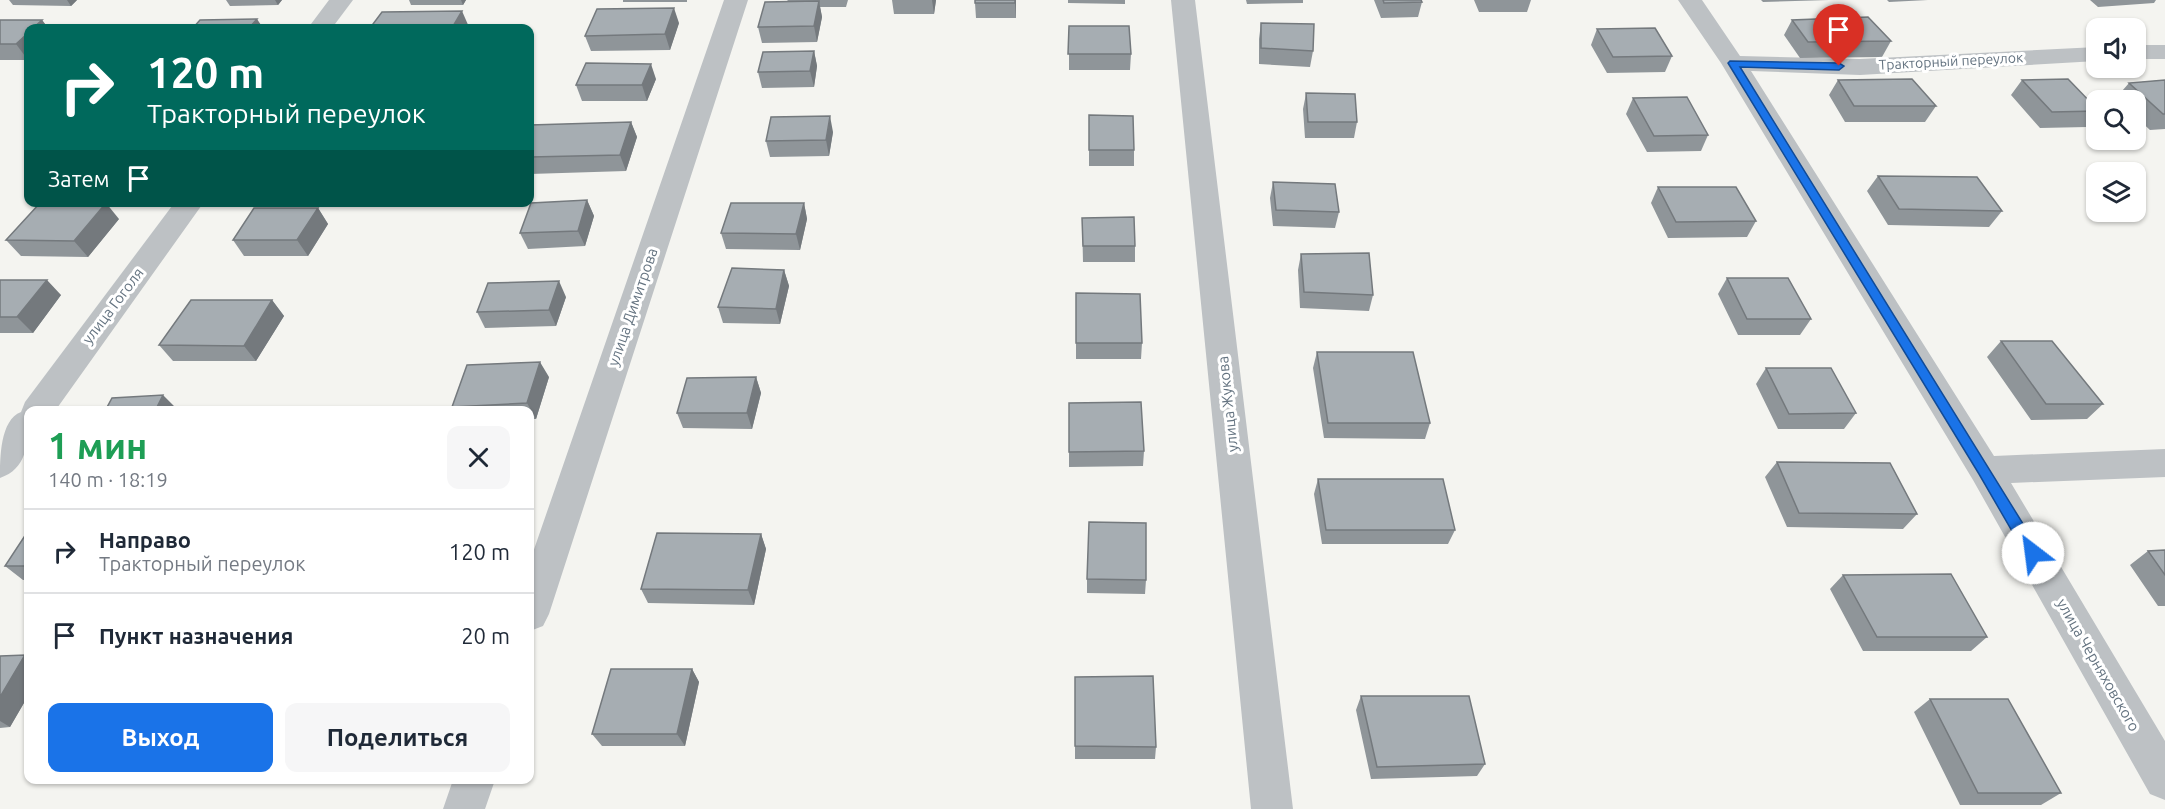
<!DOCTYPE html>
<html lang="ru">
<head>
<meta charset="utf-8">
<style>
	:root { --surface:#fff; --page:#f6f6f7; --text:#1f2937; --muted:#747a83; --line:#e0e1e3; --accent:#1a73e8 }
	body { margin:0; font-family:Ubuntu,sans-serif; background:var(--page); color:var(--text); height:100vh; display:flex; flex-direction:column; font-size:22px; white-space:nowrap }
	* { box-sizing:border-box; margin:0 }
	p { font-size:20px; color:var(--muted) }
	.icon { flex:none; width:33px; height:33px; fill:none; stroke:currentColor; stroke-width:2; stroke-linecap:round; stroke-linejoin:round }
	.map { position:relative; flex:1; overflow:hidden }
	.panel { position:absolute; left:24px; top:406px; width:510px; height:378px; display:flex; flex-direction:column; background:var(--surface); border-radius:12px; box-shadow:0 2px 4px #0004 }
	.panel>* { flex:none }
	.hud { position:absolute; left:24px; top:24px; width:510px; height:183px; border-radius:12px; box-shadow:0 2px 4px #0004; background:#00695c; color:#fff; overflow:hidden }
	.tools { position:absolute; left:2086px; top:18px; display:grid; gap:12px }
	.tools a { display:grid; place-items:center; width:60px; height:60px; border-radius:12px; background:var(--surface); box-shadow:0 2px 4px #0004; font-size:30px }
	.pin { position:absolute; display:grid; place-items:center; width:51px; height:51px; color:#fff; margin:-62px -26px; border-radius:50% 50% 50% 0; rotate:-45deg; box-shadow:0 0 6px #0007 }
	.pin .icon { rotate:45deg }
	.me { position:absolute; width:66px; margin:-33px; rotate:330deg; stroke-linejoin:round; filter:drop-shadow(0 0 4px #0008) }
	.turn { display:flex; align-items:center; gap:21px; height:126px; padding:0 24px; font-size:27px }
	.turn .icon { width:78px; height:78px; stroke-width:2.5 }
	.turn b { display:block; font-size:42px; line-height:51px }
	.then { display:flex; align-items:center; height:57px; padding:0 24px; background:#0003; gap:12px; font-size:22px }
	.round { display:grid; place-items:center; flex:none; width:63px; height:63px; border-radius:12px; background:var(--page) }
	.summary { display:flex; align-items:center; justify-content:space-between; height:102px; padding:0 24px }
	h1 { font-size:36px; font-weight:700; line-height:45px; color:#1e9e55 }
	.cta { display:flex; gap:12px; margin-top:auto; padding:12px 24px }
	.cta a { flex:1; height:69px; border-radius:12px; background:var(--accent); color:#fff; font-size:24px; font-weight:700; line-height:69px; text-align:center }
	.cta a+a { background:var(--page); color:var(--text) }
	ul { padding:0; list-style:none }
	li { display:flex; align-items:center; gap:18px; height:84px; padding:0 24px; border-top:2px solid var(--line) }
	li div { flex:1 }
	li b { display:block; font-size:22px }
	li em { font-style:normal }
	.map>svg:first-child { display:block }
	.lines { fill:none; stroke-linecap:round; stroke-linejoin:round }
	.minor { fill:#bdc1c4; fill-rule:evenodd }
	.wall { fill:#8f9599 }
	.shaded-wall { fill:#74797d }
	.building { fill:#a6adb2; stroke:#74797d; stroke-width:1.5 }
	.route { fill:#1a73e8; stroke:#114b97; stroke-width:1.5 }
	.labels { text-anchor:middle; stroke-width:6; stroke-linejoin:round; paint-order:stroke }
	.far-street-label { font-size:14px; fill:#647380; stroke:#fff }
	.street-label { font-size:15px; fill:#647380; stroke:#fff }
</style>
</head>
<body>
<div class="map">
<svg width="2165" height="809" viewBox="0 0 2165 809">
	<rect width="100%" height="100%" fill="#f4f4f0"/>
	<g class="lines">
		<path class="minor" d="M 329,0 L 353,0 L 332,28 L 308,28 Z
			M 724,0 L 748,0 L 549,614 L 543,626 L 530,631 L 530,561 Z
			M 1171,0 L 1195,0 L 1293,809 L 1251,809 Z
			M 1678,0 L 1702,0 L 1740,56 L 1860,59 L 2097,47 L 2097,61 L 1860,75 L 1751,71 L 1994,456 L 2165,449 L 2165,477 L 2011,483 L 2165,741 L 2165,800 L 2150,794 L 1973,480 L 1721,63 Z
			M 2136,45 L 2165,45 L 2165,59 L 2136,59 Z
			M 175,202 L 204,202 L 55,411 L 28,411 C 28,438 30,468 0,478 C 0,458 0,420 21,412 L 25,402 Z
			M 453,780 L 495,780 L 485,809 L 443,809 Z"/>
	</g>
	<path class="wall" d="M 9,0 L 77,0 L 71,6 L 13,5 Z
		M 226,0 L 282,0 L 278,5 L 230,6 Z
		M 409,0 L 466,0 L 463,5 L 411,5 Z
		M 623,0 L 687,0 L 687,2 L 623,2 Z
		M 787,0 L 848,0 L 846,7 L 820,7 L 822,17 L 817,42 L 762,43 L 758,27 L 788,1 Z
		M 892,0 L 936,0 L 934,14 L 894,14 Z
		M 1016,0 L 1016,18 L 976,18 L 975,3 Z
		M 1068,0 L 1125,0 L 1125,4 L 1068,3 Z
		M 1246,0 L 1303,0 L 1303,3 L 1247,4 Z
		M 1374,0 L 1421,0 L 1422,2 L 1418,17 L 1381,18 Z
		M 1474,0 L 1531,0 L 1527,12 L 1479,12 Z
		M 1761,0 L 1829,0 L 1763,2 Z
		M 1887,0 L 1928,0 L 1889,2 Z
		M 2090,0 L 2156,0 L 2154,3 L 2098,7 Z
		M 0,20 L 42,20 L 48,28 L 28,28 L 28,60 L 0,60 Z
		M 1792,20 L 1891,41 L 1882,57 L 1800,58 L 1784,35 Z
		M 679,23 L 670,50 L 591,51 L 585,36 Z
		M 1261,23 L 1313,51 L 1310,67 L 1259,64 L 1259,39 Z
		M 1069,26 L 1131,54 L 1130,70 L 1069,70 Z
		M 1597,29 L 1672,56 L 1665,72 L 1607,73 L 1591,45 Z
		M 814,51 L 817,66 L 814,87 L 762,88 L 758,72 Z
		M 656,79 L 647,101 L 582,101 L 576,85 Z
		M 1838,80 L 1936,106 L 1925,122 L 1845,122 L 1829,95 Z
		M 2022,80 L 2097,109 L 2097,115 L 2087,127 L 2040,128 L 2011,95 Z
		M 2165,80 L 2165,129 L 2150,130 L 2136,117 L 2136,100 L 2118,100 L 2116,98 L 2129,83 Z
		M 1306,94 L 1357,122 L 1354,138 L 1305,138 L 1303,109 Z
		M 1633,98 L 1708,135 L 1701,151 L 1647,152 L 1626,114 Z
		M 1089,115 L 1134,150 L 1134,166 L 1089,166 Z
		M 631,122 L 637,137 L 626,171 L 530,174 L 530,125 Z
		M 833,132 L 829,156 L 770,157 L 766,141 Z
		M 1878,176 L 2002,211 L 1989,227 L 1888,225 L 1867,191 Z
		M 1273,182 L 1339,212 L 1335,228 L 1273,226 L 1270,198 Z
		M 1658,187 L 1756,221 L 1747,237 L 1668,238 L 1651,203 Z
		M 587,200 L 594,216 L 585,246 L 528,249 L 520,233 Z
		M 804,203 L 807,219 L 800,250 L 726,249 L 721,233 Z
		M 318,208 L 328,224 L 308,256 L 244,256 L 233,240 Z
		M 1082,218 L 1135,246 L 1135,262 L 1083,262 Z
		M 119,219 L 88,257 L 21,256 L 6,240 Z
		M 1301,254 L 1373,295 L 1369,311 L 1300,308 L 1298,270 Z
		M 784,270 L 789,286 L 780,324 L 723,323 L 718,307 Z
		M 1727,278 L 1811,319 L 1800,335 L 1738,335 L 1718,294 Z
		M 0,280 L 61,295 L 33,333 L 0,333 Z
		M 1076,293 L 1142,343 L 1141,359 L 1076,359 Z
		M 566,297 L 556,326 L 485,328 L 477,312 Z
		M 272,300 L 284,316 L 256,361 L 173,361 L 159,345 Z
		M 2001,341 L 2103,404 L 2087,419 L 2031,420 L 1987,357 Z
		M 1317,352 L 1430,423 L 1425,439 L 1324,438 L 1313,368 Z
		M 1766,368 L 1856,413 L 1844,429 L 1778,429 L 1756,384 Z
		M 549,377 L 536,419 L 530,419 L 530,411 L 454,411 L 452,407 Z
		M 756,377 L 761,393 L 752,429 L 683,428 L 677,413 Z
		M 1069,403 L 1144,451 L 1143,466 L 1069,467 Z
		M 1777,462 L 1917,514 L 1903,529 L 1787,527 L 1765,477 Z
		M 1318,479 L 1455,530 L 1448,544 L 1322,544 L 1314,494 Z
		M 761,534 L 766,549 L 754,605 L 648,603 L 641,589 Z
		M 2165,550 L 2165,606 L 2158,606 L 2130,565 L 2148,551 Z
		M 5,566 L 28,566 L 28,580 L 23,580 Z
		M 1843,575 L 1987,637 L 1971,651 L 1863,651 L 1830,589 Z
		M 1087,579 L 1146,580 L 1145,594 L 1087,593 Z
		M 0,656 L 28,657 L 28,696 L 10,727 L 0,728 Z
		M 692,669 L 699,682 L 685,746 L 602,746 L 592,734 Z
		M 1075,677 L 1156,747 L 1155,759 L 1075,759 Z
		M 1361,696 L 1485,764 L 1477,776 L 1371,779 L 1356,710 Z
		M 1930,699 L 2061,793 L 2041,805 L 1960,805 L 1914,712 Z"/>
	<path class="shaded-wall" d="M 67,0 L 77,0 L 71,6 Z
		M 275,0 L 282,0 L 278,5 Z
		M 461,0 L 466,0 L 463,5 Z
		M 932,0 L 936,0 L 934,14 Z
		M 1015,0 L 1016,0 L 1016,18 L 1015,3 Z
		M 819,1 L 822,17 L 817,42 L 814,26 Z
		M 674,8 L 679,23 L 670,50 L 665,34 Z
		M 462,11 L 469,27 L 468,28 L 452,28 Z
		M 257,19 L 263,28 L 249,28 Z
		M 42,20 L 48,28 L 33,28 Z
		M 28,33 L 28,60 L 16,44 Z
		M 814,51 L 817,66 L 814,87 L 810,71 Z
		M 651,64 L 656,79 L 647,101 L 642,85 Z
		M 830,116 L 833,132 L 829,156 L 826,140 Z
		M 631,122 L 637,137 L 626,171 L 620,155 Z
		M 587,200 L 594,216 L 585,246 L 578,231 Z
		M 106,203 L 119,219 L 88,257 L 74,241 Z
		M 804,203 L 807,219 L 800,250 L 796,234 Z
		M 318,208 L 328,224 L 308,256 L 297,240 Z
		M 784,270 L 789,286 L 780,324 L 776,309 Z
		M 47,280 L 61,295 L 33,333 L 17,317 Z
		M 559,281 L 566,297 L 556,326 L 549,310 Z
		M 272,300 L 284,316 L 256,361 L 244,346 Z
		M 540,362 L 549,377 L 536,419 L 527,403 Z
		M 756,377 L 761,393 L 752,429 L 747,413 Z
		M 163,395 L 178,410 L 177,411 L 155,411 Z
		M 761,534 L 766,549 L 754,605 L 748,590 Z
		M 25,655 L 28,657 L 28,696 L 10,727 L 0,721 L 0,697 Z
		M 692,669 L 699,682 L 685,746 L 677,734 Z"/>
	<path class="building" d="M 975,0 L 1015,0 L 1015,3 L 975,3 Z
		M 1383,0 L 1421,0 L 1422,2 L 1384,3 Z
		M 819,1 L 814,26 L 758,27 L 765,2 Z
		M 674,8 L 665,34 L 585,36 L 597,9 Z
		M 462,11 L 452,28 L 370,28 L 382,12 Z
		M 1868,17 L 1891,41 L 1808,42 L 1792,20 Z
		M 257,19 L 249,28 L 193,28 L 200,20 Z
		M 0,20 L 42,20 L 33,28 L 28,28 L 28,33 L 16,44 L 0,44 Z
		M 1261,23 L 1314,24 L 1313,51 L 1261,48 Z
		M 1069,26 L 1129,26 L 1131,54 L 1068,54 Z
		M 1655,28 L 1672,56 L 1613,57 L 1597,29 Z
		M 814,51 L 810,71 L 758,72 L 763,52 Z
		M 586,63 L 651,64 L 642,85 L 576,85 Z
		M 1912,79 L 1936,106 L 1854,106 L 1838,80 Z
		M 2068,79 L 2097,109 L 2097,111 L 2052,112 L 2022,80 Z
		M 2165,80 L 2165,114 L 2163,114 L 2129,83 Z
		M 1306,93 L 1355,94 L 1357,122 L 1308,122 Z
		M 1687,97 L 1708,135 L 1654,136 L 1633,98 Z
		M 1089,115 L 1133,116 L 1134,150 L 1089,150 Z
		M 830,116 L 826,140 L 766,141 L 771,117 Z
		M 631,122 L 620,155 L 530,157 L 530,125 Z
		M 1878,176 L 1977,177 L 2002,211 L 1899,209 Z
		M 1273,182 L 1335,184 L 1339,212 L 1276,210 Z
		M 1658,187 L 1736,187 L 1756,221 L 1676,222 Z
		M 587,200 L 578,231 L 520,233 L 531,203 Z
		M 40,203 L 106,203 L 74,241 L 6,240 Z
		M 731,203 L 804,203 L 796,234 L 721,233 Z
		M 254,208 L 318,208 L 297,240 L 233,240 Z
		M 1134,217 L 1135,246 L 1083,246 L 1082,218 Z
		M 1369,253 L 1373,295 L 1304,292 L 1301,254 Z
		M 732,268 L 784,270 L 776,309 L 718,307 Z
		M 1727,278 L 1788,278 L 1811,319 L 1747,319 Z
		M 0,280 L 47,280 L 17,317 L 0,317 Z
		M 559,281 L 549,310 L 477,312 L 488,283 Z
		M 1076,293 L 1140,294 L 1142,343 L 1076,343 Z
		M 191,300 L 272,300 L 244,346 L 159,345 Z
		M 2001,341 L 2052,341 L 2103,404 L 2046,404 Z
		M 1317,352 L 1413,352 L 1430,423 L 1328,423 Z
		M 540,362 L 527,403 L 452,407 L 467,365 Z
		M 1766,368 L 1831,368 L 1856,413 L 1789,414 Z
		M 756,377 L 747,413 L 677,413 L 687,378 Z
		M 163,395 L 155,411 L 105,411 L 112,398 Z
		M 1141,402 L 1144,451 L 1069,452 L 1069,403 Z
		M 1777,462 L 1890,463 L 1917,514 L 1799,513 Z
		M 1318,479 L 1443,479 L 1455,530 L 1326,530 Z
		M 1089,522 L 1146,523 L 1146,580 L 1087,579 Z
		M 28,531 L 28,566 L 5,566 Z
		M 657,533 L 761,534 L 748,590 L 641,589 Z
		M 2165,550 L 2165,575 L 2148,551 Z
		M 1951,574 L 1987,637 L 1877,637 L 1843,575 Z
		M 25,655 L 0,697 L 0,656 Z
		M 611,669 L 692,669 L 677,734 L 592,734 Z
		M 1153,676 L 1156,747 L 1075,746 L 1075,677 Z
		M 1361,696 L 1469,696 L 1485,764 L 1377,767 Z
		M 1930,699 L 2008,699 L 2061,793 L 1978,793 Z"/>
	<path class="route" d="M 1730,61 L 1839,63 L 1844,66 L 1839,70 L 1740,67 L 2038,548 L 2040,553 L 2038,557 L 2027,557 L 1979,474 L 1728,63 Z"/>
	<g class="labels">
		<g class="far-street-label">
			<text transform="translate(1951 61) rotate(-3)" y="5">Тракторный переулок</text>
		</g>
		<g class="street-label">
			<text transform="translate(113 306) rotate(-53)" y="5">улица Гоголя</text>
			<text transform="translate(633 307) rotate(-71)" y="5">улица Димитрова</text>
			<text transform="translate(1228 404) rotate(-96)" y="5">улица Жукова</text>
			<text transform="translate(2098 665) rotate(60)" y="5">улица Черняховского</text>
		</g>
	</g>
</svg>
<div class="tools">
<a><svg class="icon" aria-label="sound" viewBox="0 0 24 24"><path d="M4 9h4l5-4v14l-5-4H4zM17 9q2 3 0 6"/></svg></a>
<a><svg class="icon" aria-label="search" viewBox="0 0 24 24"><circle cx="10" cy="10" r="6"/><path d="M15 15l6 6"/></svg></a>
<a><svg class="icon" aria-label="layers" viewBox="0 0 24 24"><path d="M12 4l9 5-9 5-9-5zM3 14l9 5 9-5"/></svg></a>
</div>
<div class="pin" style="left:1839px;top:66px;background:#d93025"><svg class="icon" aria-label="arrive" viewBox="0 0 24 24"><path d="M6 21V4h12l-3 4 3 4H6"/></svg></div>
<svg class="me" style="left:2033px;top:553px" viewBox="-20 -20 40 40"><circle r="19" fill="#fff"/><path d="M0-13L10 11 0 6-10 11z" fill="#1a73e8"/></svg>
<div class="hud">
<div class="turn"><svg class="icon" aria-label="right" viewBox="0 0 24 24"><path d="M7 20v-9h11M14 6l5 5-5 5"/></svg><div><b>120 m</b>Тракторный переулок</div></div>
<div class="then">Затем<svg class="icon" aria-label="arrive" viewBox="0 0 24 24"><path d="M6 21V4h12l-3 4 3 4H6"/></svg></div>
</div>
<section class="panel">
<div class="summary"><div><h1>1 мин</h1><p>140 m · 18:19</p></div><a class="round"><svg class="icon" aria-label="close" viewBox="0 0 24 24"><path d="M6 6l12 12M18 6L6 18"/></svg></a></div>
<ul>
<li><svg class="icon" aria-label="right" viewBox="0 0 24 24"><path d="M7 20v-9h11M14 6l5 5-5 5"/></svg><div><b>Направо</b><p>Тракторный переулок</p></div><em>120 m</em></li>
<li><svg class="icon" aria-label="arrive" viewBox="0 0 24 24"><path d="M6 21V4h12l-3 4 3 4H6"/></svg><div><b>Пункт назначения</b></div><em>20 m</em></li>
</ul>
<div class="cta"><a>Выход</a><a>Поделиться</a></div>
</section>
</div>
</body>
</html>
